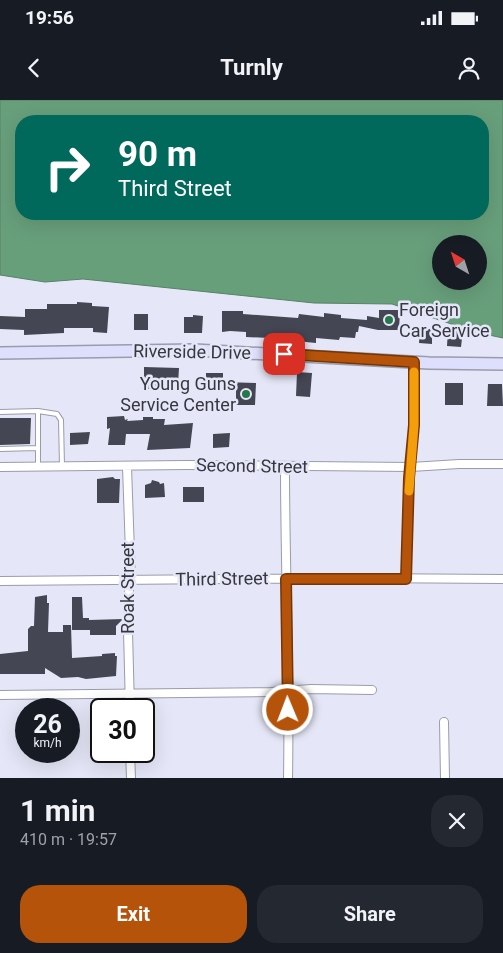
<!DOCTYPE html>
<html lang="en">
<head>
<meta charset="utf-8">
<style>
	:root { --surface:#171b24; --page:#242831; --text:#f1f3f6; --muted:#9ea1a6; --accent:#b45309 }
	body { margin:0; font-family:Roboto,sans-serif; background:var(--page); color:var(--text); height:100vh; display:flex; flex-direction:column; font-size:19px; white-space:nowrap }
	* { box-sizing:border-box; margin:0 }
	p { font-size:16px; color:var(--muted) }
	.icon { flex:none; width:28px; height:28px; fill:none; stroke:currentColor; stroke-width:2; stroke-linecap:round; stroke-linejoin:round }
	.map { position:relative; height:678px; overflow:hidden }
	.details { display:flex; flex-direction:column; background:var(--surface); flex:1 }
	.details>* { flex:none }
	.guide { position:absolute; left:15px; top:15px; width:474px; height:105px; border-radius:20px; box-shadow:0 5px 20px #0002; background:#00695c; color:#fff; overflow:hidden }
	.needle { width:32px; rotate:321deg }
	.tools { position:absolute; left:432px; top:135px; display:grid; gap:10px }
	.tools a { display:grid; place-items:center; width:55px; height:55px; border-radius:50%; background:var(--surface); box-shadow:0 5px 20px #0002; font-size:25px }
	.speed { position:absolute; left:15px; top:598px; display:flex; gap:10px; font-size:25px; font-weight:700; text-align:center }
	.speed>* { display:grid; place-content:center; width:65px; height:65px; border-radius:50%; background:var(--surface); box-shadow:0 5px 20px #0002; line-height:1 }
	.speed small { font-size:12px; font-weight:400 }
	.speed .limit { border:2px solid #111; border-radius:8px; background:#fff; color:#111 }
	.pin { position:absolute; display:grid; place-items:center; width:42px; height:42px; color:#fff; margin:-21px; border-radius:10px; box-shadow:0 2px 8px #0006 }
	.me { position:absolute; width:55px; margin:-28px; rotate:359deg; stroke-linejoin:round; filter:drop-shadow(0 0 4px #0008) }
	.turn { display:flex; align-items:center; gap:18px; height:105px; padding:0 20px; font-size:22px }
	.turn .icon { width:65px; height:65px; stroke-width:2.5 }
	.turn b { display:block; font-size:35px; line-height:42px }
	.round { display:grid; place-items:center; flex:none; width:52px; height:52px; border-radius:20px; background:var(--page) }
	.summary { display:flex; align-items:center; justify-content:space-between; height:85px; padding:0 20px }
	h1 { font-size:30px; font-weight:700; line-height:38px }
	.action { display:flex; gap:10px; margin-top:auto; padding:10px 20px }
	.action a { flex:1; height:58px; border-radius:20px; background:var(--accent); color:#fff; font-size:20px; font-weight:700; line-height:58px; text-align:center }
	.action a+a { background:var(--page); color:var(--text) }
	.status { display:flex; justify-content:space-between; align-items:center; height:35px; padding:0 25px; background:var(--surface); direction:ltr }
	.status svg { height:14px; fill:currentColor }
	header { display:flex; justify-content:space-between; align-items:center; height:65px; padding:0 20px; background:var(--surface); font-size:22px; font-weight:700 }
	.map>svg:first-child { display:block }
	.water { fill:#689f7b; stroke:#598069; fill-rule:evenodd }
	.building { fill:#454654 }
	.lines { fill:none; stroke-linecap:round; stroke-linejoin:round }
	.service-casing { stroke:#999cab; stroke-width:6 }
	.minor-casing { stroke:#999cab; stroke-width:10 }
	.secondary-casing { stroke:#999cab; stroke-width:14 }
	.service { stroke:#fff; stroke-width:4 }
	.minor { stroke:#fff; stroke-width:8 }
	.secondary { stroke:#dddffc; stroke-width:11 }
	.route-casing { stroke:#753606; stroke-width:12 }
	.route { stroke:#b45309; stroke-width:9 }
	.slow { stroke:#f59e0b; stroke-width:9 }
	.poi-dot { fill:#257849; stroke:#e5e7f8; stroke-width:2 }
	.labels { text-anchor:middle; stroke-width:5; stroke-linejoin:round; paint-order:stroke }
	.poi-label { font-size:18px; fill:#37383f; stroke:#e5e7f8; text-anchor:start }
	.street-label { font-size:18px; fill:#37383f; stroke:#e5e7f8 }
</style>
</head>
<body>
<div class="status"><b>19:56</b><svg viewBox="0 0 49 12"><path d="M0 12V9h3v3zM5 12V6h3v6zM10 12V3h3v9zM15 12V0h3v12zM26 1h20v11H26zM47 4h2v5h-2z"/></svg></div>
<header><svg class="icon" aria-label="back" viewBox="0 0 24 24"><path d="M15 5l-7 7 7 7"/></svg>Turnly<svg class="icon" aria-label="person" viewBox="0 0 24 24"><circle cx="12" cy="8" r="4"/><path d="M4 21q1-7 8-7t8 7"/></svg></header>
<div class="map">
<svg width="503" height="678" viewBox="0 0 503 678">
	<rect width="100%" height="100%" fill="#e5e7f8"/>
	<path class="water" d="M 0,0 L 503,0 L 503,238 L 475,232 L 392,204 L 314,203 L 83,179 L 45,182 L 0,175 ZM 21,21 L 482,21 L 482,114 L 21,114 ZM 441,144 L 479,144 L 479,181 L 441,181 Z"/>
	<path class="building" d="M 77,202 L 92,203 L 92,206 L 109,207 L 107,233 L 93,232 L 93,228 L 64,228 L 64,233 L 24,235 L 24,230 L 0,229 L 0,216 L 25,217 L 25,209 L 47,209 L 47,204 L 77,204 Z
		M 379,210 L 400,210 L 399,230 L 378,230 L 359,226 L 358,232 L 356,232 L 355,238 L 340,237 L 339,240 L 316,238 L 316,243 L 296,241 L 297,238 L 270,236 L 270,238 L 246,237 L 246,232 L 230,231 L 222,232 L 222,211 L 243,211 L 243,214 L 298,218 L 299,214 L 324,217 L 324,213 L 341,215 L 341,218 L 367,220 L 367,216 L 379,218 Z
		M 134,214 L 148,214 L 148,230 L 134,230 Z
		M 193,215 L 203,216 L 202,233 L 184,233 L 184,217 L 193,217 Z
		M 420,229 L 432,229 L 432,244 L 419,243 Z
		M 448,229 L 463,230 L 461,247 L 447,246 Z
		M 144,267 L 179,268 L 178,284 L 160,284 L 157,285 L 157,289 L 148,289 L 148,285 L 144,285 Z
		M 297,272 L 312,273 L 310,297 L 296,296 Z
		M 206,273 L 223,273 L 223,282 L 256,283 L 255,305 L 236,305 L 236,291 L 206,291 Z
		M 445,283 L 463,283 L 463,305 L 445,305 Z
		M 488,284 L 502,284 L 503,306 L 487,306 Z
		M 124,316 L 125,320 L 128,319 L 127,321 L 143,320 L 143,317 L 153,317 L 153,319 L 165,319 L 164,325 L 193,323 L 190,348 L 147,350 L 150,334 L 126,334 L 125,345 L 108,345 L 110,328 L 107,329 L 107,317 Z
		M 0,318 L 31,318 L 30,344 L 0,345 Z
		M 90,332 L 88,344 L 70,345 L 70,333 Z
		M 230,333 L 229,347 L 213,348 L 213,334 Z
		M 113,377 L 115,379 L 120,379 L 119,403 L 97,403 L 97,379 Z
		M 152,380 L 159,382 L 160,384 L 164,383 L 165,397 L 145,398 L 145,385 L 151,383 Z
		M 183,387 L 204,387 L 204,402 L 183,402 Z
		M 47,495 L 47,503 L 49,503 L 48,532 L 63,532 L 63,525 L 71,525 L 72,558 L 102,556 L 102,554 L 115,553 L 115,556 L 117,556 L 116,576 L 86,579 L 78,577 L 61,578 L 45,568 L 45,574 L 0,574 L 0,554 L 28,551 L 28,529 L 31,526 L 34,526 L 35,497 Z
		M 72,497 L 82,497 L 83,518 L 89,518 L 89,520 L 123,519 L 116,526 L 116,535 L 90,535 L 90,530 L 72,530 Z"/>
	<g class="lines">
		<g class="service-casing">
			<path id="service" d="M 0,312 L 38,311 L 57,314 L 61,320 L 62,366
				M 0,349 L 37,348
				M 38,367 L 38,311"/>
		</g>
		<g class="minor-casing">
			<path id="minor" d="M 285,366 C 285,470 290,574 288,678
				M 0,367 L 186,365 L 411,367 L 459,364 L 503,364
				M 127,367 L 131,481 L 129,488 L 128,531 L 130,609
				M 406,479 L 409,378 L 414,325 L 413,262
				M 0,481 L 357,478 L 503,479
				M 0,595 L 271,592 L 311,589 L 372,590
				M 444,622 L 445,678
				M 130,651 L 131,678"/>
		</g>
		<g class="secondary-casing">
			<path id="secondary" d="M 0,253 L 195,250 L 429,263 L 503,264"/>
		</g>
		<use href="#service" class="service"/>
		<use href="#minor" class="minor"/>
		<use href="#secondary" class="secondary"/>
	</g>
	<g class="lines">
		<g class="route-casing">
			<path id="route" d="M 284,254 L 414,262 L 414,325 L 409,378 L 406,479 L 286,479 L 288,610"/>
		</g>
		<use href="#route" class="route"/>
		<path class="slow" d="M 409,391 L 414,325 L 414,272"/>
	</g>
	<g class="poi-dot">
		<circle cx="389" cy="220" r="5"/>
		<circle cx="246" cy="294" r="5"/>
	</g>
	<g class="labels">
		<g class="poi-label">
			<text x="399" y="216">Foreign<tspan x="399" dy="21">Car Service</tspan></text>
			<text x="236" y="290" text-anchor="end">Young Guns<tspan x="236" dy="21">Service Center</tspan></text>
		</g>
		<g class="street-label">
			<text transform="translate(192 252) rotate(1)" y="6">Riverside Drive</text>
			<text transform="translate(252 366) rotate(1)" y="6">Second Street</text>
			<text transform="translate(222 479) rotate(-1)" y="6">Third Street</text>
			<text transform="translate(128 488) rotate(-90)" y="6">Roak Street</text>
		</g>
	</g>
</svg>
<div class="tools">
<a><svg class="needle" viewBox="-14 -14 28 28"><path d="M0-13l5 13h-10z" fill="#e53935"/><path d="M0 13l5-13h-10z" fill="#9ea1a6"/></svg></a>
</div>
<div class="speed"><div>26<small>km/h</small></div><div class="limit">30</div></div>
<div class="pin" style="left:284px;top:254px;background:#d93025"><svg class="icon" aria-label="arrive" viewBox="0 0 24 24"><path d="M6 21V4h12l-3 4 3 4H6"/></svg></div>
<svg class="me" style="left:288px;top:610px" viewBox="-20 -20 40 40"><circle r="17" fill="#b45309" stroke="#fff" stroke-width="3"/><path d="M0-11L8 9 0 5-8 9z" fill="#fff"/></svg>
<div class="guide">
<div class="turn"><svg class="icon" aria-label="right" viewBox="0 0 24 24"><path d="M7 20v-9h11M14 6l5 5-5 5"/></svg><div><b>90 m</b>Third Street</div></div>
</div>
</div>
<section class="details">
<div class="summary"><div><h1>1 min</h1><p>410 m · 19:57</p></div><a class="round"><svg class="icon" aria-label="close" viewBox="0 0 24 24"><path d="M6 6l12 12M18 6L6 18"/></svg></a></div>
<div class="action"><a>Exit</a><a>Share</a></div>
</section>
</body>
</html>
